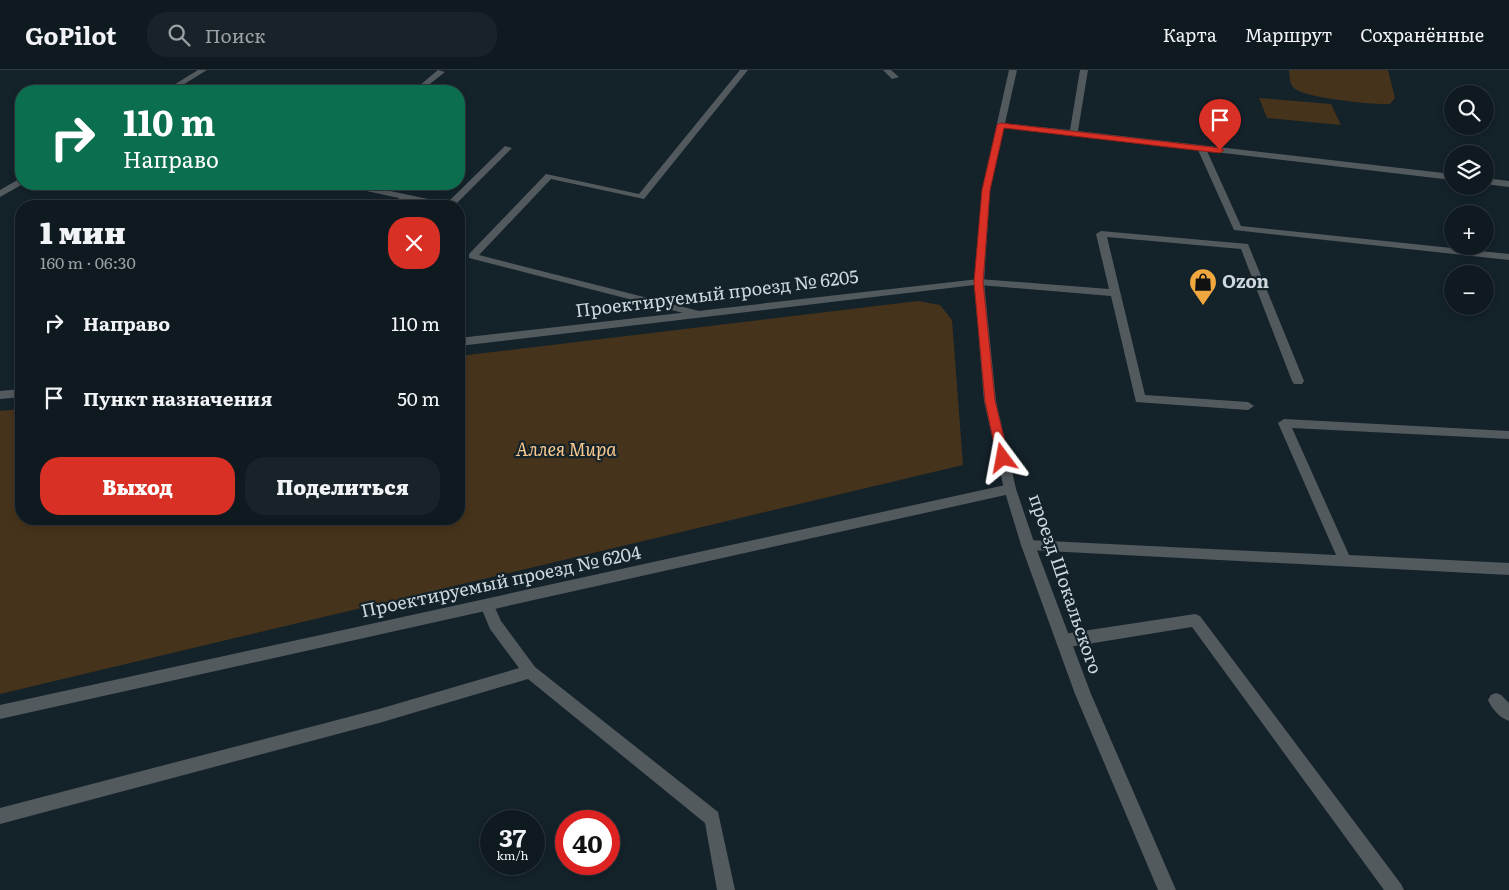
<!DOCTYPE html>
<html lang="ru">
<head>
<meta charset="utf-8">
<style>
	:root { --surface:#0f1a20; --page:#182329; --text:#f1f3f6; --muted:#9ba1a5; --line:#2f383e; --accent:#d93025 }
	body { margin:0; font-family:Literata,serif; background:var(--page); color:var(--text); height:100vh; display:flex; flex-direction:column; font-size:19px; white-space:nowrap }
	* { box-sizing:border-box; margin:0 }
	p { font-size:16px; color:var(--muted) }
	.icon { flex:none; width:28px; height:28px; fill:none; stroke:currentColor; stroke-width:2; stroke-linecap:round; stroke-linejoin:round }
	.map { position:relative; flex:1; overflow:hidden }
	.drawer { position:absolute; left:15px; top:130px; width:450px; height:325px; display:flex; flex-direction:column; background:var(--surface); border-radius:20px; box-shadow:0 2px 8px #0003,0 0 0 1px var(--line) }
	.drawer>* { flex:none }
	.guide { position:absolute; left:15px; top:15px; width:450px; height:105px; border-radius:20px; box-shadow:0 2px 8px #0003,0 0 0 1px var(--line); background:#0b6e4f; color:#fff; overflow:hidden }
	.controls { position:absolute; left:1444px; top:15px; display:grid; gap:10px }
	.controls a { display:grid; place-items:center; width:50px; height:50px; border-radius:50%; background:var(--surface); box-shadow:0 2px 8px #0003,0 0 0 1px var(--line); font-size:25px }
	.speed { position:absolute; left:480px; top:740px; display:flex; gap:10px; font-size:25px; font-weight:700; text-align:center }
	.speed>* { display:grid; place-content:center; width:65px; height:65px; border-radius:50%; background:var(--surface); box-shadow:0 2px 8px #0003,0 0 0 1px var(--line); line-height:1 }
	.speed small { font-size:12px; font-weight:400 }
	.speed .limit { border:8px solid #d22; background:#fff; color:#111 }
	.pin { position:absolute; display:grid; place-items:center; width:42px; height:42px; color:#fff; margin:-51px -21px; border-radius:50% 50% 50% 0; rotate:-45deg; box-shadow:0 0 5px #0007 }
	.pin .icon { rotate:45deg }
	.me { position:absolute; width:55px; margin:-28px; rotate:347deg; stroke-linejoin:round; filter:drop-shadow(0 0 4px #0008) }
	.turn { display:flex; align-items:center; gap:18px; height:105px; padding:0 25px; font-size:22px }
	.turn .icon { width:65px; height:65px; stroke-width:2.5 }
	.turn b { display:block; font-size:35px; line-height:42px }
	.round { display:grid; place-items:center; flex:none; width:52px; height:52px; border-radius:20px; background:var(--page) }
	.head { display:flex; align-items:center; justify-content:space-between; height:85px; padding:0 25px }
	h1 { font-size:30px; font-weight:800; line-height:38px }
	.primary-button { display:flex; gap:10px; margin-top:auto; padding:10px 25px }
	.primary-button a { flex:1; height:58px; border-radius:20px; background:var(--accent); color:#fff; font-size:20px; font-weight:800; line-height:58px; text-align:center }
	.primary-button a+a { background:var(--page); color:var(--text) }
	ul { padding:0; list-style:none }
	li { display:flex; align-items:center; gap:15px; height:75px; padding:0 25px }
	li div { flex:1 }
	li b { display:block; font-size:19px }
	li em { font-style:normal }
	header { display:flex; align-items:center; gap:30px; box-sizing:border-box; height:70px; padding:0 25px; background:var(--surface); border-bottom:1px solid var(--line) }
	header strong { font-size:24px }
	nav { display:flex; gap:28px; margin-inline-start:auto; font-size:18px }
	.search { width:350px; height:45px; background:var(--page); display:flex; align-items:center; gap:12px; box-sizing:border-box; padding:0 18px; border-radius:20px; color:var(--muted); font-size:19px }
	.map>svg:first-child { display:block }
	.green { fill:#46331b }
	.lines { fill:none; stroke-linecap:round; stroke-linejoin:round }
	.service { fill:#535a5e; fill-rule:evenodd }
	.minor { fill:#535a5e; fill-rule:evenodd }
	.tertiary { fill:#535a5e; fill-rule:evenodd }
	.route { fill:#d93025; stroke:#8d1f18 }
	.labels { text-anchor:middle; stroke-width:4.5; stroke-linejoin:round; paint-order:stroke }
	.poi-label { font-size:18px; font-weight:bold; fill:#ced7dc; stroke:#14222a; text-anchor:start }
	.street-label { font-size:18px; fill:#ced7dc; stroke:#14222a }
	.park-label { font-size:18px; font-style:italic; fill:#fac98d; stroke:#14222a }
</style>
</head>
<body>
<header>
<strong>GoPilot</strong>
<div class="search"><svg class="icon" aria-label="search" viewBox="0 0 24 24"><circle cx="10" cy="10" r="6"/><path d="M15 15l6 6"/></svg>Поиск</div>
<nav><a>Карта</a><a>Маршрут</a><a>Сохранённые</a></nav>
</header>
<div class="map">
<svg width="1509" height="820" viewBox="0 0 1509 820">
	<rect width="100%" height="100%" fill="#14222a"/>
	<path class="green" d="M 1289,0 L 1388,0 L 1395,28 L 1390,34 C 1375,35 1304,28 1294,18 C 1289,14 1290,6 1289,0 Z
		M 1259,28 L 1331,34 L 1341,55 L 1267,48 Z
		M 918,231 L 940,235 L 952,250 L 963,395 L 0,624 L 0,341 L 21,339 L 21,449 L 459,449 L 459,286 Z"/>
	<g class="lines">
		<path class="service" d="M 198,0 L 207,0 L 173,21 L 164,21 Z
			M 438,0 L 445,2 L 421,21 L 413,21 Z
			M 740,0 L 748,0 L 644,129 L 551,109 L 479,185 L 703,242 L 704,244 L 703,246 L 699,247 L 469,188 L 469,184 L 546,104 L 639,124 Z
			M 883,0 L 891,0 L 899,7 L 892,9 Z
			M 1080,0 L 1088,0 L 1078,61 L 1452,104 L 1452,110 L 1207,81 L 1241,156 L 1509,184 L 1509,190 L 1234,160 L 1198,80 L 1001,57 L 997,55 L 1001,53 L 1070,60 Z
			M 505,76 L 512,78 L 454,136 L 437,136 L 407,130 L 401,136 L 392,136 L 399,128 L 343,116 L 342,114 L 357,114 L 447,133 Z
			M 21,108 L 23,114 L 0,127 L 0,120 Z
			M 1485,108 L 1509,111 L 1509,117 L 1485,114 Z
			M 1101,161 L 1248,174 L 1304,311 L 1302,314 L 1294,314 L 1292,311 L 1241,179 L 1107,167 L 1145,325 L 1248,332 L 1254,336 L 1248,340 L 1136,332 L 1111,226 L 979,215 L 974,212 L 979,209 L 1109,219 L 1096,164 Z
			M 1284,349 L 1509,361 L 1509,369 L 1292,358 L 1349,485 L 1509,493 L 1509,505 L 1028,480 L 1023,479 L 1021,475 L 1023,471 L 1028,470 L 1336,485 L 1278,353 Z
			M 487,529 L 492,531 L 501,551 L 535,597 L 718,742 L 735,820 L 717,820 L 705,753 L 528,609 L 379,653 L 0,754 L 0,738 L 379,639 L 519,598 L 490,559 L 480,535 L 482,531 Z
			M 1195,544 L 1200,546 L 1401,814 L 1404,820 L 1384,820 L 1192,557 L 1063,578 L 1058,576 L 1056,571 L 1058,566 L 1063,564 Z
			M 1496,623 L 1501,625 L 1509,633 L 1509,651 C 1500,648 1492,639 1488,630 L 1491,625 Z"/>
		<path class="minor" d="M 979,209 L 984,212 L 983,214 L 459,276 L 459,268 Z
			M 21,319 L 21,327 L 0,329 L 0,321 Z
			M 1010,414 L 1014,416 L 1016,419 L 1014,422 L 1010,424 L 0,649 L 0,635 Z"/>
		<path class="tertiary" d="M 1009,0 L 1017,0 L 990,120 L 984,212 L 996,331 L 1016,419 L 1035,475 L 1091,624 L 1176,820 L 1158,820 L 1075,624 L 1021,475 L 1004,419 L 984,331 L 974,212 L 982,120 Z"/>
	</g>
	<path class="route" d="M 1000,53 L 1220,78 L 1224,80 L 1220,83 L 1004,58 L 990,120 L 983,212 L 995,331 L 1009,388 L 1003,393 L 997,388 L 985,331 L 974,212 L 982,120 L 997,55 Z"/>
	<defs>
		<g id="shop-pin" transform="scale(1.4375)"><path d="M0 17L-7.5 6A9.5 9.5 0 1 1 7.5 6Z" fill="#efa73e" stroke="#14222a"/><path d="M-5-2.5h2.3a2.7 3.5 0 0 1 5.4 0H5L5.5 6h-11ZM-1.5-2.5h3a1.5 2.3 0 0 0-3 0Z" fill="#111"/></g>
	</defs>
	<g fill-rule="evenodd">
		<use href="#shop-pin" x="1203" y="212"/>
	</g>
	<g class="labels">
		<g class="poi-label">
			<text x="1222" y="218">Ozon</text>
		</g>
		<g class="street-label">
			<text transform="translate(717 224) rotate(-7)" y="6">Проектируемый проезд № 6205</text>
			<text transform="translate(501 512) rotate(-12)" y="6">Проектируемый проезд № 6204</text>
			<text transform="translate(1065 514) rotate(71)" y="6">проезд Шокальского</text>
		</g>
		<g class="park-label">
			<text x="566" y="386">Аллея Мира</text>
		</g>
	</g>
</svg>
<div class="controls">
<a><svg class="icon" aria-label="search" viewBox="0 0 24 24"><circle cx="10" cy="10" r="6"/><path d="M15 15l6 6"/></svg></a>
<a><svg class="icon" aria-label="layers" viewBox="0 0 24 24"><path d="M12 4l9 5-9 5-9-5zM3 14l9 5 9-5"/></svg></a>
<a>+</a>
<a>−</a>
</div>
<div class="speed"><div>37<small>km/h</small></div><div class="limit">40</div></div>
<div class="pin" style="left:1220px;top:80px;background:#d93025"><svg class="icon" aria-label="arrive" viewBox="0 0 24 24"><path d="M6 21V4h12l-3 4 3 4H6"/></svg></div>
<svg class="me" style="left:1003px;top:388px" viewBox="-20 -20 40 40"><path d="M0-17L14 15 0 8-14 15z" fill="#d93025" stroke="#fff" stroke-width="4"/></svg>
<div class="guide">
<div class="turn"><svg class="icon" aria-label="right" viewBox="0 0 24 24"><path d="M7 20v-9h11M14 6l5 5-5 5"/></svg><div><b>110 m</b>Направо</div></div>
</div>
<section class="drawer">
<div class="head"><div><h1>1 мин</h1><p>160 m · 06:30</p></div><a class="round" style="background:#d93025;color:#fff"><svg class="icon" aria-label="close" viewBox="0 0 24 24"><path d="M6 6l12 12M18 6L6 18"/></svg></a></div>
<ul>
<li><svg class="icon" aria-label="right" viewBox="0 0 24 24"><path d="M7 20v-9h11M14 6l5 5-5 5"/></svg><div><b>Направо</b></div><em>110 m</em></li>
<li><svg class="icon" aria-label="arrive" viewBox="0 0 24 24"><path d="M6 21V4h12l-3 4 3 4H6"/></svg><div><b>Пункт назначения</b></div><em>50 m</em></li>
</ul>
<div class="primary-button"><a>Выход</a><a>Поделиться</a></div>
</section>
</div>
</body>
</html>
